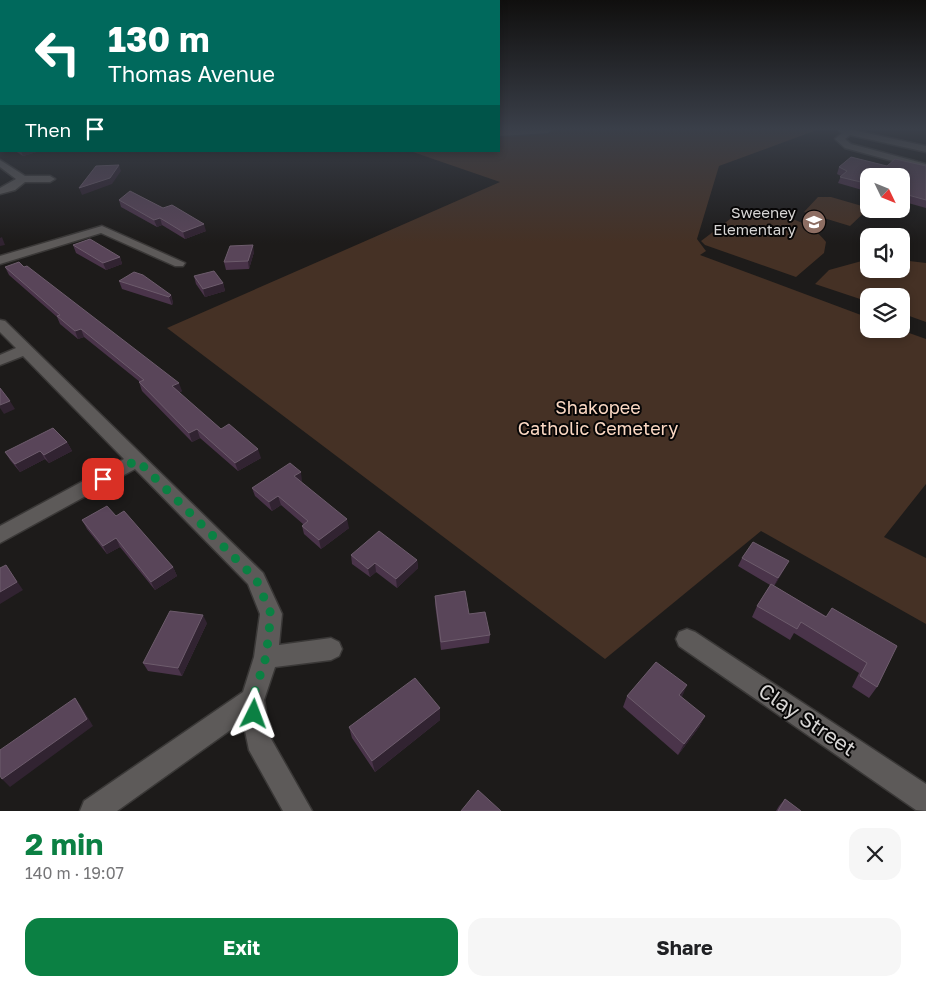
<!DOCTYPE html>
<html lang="en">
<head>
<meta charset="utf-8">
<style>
	:root { --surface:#fff; --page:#f6f6f6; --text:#202124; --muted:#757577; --accent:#0b8043 }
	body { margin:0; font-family:"Golos Text",sans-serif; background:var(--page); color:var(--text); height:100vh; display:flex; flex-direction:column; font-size:19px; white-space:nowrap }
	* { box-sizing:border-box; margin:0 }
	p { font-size:16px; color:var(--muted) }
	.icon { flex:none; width:28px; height:28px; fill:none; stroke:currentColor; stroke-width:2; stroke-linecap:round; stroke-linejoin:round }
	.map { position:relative; height:811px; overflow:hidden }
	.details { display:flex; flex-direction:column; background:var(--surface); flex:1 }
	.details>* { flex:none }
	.top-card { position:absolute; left:0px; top:0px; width:500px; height:152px; box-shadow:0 2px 8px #0003; background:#00695c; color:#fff; overflow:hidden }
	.needle { width:32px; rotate:133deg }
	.buttons { position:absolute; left:860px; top:168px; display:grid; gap:10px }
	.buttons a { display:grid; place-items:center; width:50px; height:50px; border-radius:10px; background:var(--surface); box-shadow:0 2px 8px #0003; font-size:25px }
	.pin { position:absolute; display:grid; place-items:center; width:42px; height:42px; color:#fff; margin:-21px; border-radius:10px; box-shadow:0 2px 8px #0006 }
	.me { position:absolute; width:55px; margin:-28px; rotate:3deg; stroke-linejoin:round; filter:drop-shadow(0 0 4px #0008) }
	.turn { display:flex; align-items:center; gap:18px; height:105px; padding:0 25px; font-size:22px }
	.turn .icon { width:65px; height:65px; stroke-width:2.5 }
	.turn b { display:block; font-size:35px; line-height:42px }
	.then { display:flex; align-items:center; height:48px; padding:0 25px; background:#0003; gap:10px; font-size:19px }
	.round { display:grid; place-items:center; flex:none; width:52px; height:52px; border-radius:15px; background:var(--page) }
	.overview { display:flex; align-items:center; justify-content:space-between; height:85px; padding:0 25px }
	h1 { font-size:30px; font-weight:700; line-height:38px; color:var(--accent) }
	.cta { display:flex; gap:10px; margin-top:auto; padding:10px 25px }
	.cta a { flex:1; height:58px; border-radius:15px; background:var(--accent); color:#fff; font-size:20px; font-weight:700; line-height:58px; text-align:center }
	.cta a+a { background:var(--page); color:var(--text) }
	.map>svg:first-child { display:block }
	.green { fill:#453125 }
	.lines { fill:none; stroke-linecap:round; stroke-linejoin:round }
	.minor-casing { stroke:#3a3837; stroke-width:3 }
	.minor { fill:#5d5a59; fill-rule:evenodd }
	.wall { fill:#4a344a }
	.shaded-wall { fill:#312331 }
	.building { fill:#594559; stroke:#6d5c6c }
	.route { stroke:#0b8043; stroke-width:9; stroke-dasharray:0 16.2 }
	.labels { text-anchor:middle; stroke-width:4; stroke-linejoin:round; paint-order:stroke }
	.far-poi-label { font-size:15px; fill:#d7d5d4; stroke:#070606; text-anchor:end }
	.park-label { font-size:18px; fill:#fbd8c3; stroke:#070606 }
	.near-street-label { font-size:21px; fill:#d7d5d4; stroke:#070606 }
</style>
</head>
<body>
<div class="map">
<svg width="926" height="811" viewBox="0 0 926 811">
	<rect width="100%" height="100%" fill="#1d1b1a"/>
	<path class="green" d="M 499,130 L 817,130 L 719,166 L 697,239 L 706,251 L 700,255 L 869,318 L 869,329 L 898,329 L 926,339 L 926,484 L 884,537 L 926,558 L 926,624 L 761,531 L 605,659 L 167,328 L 500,182 L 410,151 L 499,151 Z
		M 818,197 L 831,197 L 869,208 L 850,226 L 804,212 Z
		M 742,210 C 772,214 806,216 826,242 L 824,253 L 796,277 L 705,245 L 701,241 Z
		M 869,259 L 869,269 L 901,269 L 901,260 L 926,263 L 926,322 L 901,313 L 901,296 L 869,296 L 869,302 L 815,284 L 829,270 Z"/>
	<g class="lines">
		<g class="minor-casing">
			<path id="minor" d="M 499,130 L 552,130 L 548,133 L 499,136 Z
				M 838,130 L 853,130 L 926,146 L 926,152 L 850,135 L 845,139 L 851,144 L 926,164 L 926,170 L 845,148 L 835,139 L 842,133 Z
				M 0,160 L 25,176 L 50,176 L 55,179 L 50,182 L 25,182 L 15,190 L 0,194 L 0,188 L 16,179 L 0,167 Z
				M 102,226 L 185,263 L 183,266 L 175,266 L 101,233 L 0,264 L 0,256 Z
				M 0,320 L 5,321 L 263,573 L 282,614 L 279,645 L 331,638 L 339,642 L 342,649 L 339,656 L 331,660 L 275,667 L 264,700 L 270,737 L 312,811 L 283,811 L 249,750 L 243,721 L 117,811 L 80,811 L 84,801 L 243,692 L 254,657 L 260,614 L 248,584 L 135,469 L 0,543 L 0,526 L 124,459 L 23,356 L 0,365 L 0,355 L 16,348 L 0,332 Z
				M 687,629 L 695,632 L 926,784 L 926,811 L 916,810 L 679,646 L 676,639 L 679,632 Z"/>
		</g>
		<use href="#minor" class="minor"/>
	</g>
	<path class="wall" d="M 15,151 L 40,151 L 23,156 Z
		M 887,166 L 926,166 L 926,208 L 901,201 L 901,176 L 869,176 L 869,192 L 838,183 L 841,176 L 837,174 L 839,167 Z
		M 119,200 L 206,231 L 185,239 L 162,225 L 157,227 L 121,207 Z
		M 73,245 L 120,257 L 122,264 L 106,270 L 76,253 Z
		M 254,252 L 249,269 L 226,270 L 224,262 Z
		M 5,267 L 24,267 L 182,391 L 179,393 L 221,429 L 261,458 L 238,471 L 200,438 L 192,442 L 142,391 L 139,382 L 140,382 L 84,337 L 78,339 L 60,324 L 57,317 L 9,275 Z
		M 194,276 L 223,283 L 225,291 L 205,297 L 196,284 Z
		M 119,281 L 171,295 L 173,303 L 172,305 L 122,289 Z
		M 67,442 L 72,451 L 49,463 L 45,459 L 20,472 L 10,460 L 5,452 Z
		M 302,481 L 301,482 L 349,528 L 321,549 L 304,534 L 302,526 L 303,524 L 281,505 L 272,511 L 255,496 L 252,488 Z
		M 116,516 L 173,567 L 177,576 L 155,590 L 120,547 L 107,554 L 87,529 L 82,520 Z
		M 351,555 L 417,560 L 418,568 L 397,588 L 376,572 L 370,577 L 352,564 Z
		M 742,558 L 789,561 L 774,586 L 826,616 L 897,646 L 877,687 L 869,698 L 852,687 L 859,673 L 794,633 L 790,640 L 752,617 L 757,606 L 770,585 L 738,566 Z
		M 435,596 L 469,614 L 490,635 L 489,643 L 441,650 L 435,604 Z
		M 207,623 L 182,676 L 148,671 L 143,663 Z
		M 627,696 L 681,697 L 705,716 L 699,727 L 678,755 L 623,707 Z
		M 440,708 L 440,720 L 375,772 L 352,738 L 349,727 Z
		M 785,799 L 801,811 L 776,811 L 779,806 Z"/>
	<path class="shaded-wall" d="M 21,151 L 40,151 L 23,156 Z
		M 119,165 L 121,171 L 112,184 L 82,195 L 79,188 Z
		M 160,218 L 162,225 L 157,227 L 154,220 Z
		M 204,224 L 206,231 L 185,239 L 183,232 Z
		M 2,237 L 5,245 L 0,246 L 0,238 Z
		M 253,245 L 254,252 L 249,269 L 248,261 Z
		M 120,257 L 122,264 L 106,270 L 103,263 Z
		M 223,283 L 225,291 L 205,297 L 203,289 Z
		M 171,295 L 173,303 L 172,305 L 169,297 Z
		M 81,329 L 84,337 L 78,339 L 75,331 Z
		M 179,383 L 182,391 L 175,395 L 172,386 Z
		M 10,401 L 15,409 L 4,414 L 0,408 L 0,405 Z
		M 197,429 L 200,438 L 192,442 L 189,433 Z
		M 67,442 L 72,451 L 49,463 L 44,455 Z
		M 258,449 L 261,458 L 238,471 L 235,463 Z
		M 40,451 L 45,459 L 20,472 L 15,464 Z
		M 301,472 L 302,481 L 296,485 L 294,476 Z
		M 278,496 L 281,505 L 272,511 L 269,502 Z
		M 347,519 L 349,528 L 321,549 L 319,540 Z
		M 116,538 L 120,547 L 107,554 L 103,546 Z
		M 417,560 L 418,568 L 397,588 L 396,579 Z
		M 789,561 L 784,570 L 774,587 L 778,578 Z
		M 375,563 L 376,572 L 370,577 L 368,569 Z
		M 6,565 L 23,590 L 0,604 L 0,592 Z
		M 173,567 L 177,576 L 155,590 L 151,582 Z
		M 203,615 L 207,623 L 182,676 L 178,668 Z
		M 687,685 L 682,697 L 674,707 L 679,695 Z
		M 75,698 L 81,706 L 93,726 L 10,787 L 2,779 Z
		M 440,708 L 440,720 L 375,772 L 372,761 Z
		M 705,716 L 699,727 L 678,755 L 684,744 Z"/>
	<path class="building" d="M 0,130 L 1,130 L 1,138 L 0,137 Z
		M 851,157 L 887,166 L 895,159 L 926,166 L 926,200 L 901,193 L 901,176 L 869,176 L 869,184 L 840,177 L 847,171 L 839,167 Z
		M 119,165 L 110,178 L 79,188 L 96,166 Z
		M 130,191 L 163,208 L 172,205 L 204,224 L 183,232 L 160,218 L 154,220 L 119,200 Z
		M 90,239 L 120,257 L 103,263 L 73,245 Z
		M 253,245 L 248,261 L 224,262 L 230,246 Z
		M 19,262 L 24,267 L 27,266 L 179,383 L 172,386 L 221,429 L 229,424 L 258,449 L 235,463 L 197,429 L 189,433 L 139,382 L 144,380 L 81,329 L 75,331 L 57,316 L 60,315 L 5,267 Z
		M 214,271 L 223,283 L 203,289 L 194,276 Z
		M 134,272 L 143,275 L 171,295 L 169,297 L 119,281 Z
		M 0,388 L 10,401 L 0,405 Z
		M 53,428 L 67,442 L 44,455 L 40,451 L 15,464 L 5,452 Z
		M 290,463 L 301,472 L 294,476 L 347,519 L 319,540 L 302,526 L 308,521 L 278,496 L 269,502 L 252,488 Z
		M 107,506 L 116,516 L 124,511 L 173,567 L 151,582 L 116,538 L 103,546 L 82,520 Z
		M 379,531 L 417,560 L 396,579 L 375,563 L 368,569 L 351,555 Z
		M 753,542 L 789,561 L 778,578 L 742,558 Z
		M 6,565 L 17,582 L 0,592 L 0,568 Z
		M 771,584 L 826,617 L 832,608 L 897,646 L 877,687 L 860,676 L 867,663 L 801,622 L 797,629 L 757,606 Z
		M 465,591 L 469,614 L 485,612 L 490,635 L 441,642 L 435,596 Z
		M 170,611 L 203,615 L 178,668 L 143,663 Z
		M 656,662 L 687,685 L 679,695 L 705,716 L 684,744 L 627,696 Z
		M 415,678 L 440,708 L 372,761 L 349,727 Z
		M 75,698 L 87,719 L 2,779 L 0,776 L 0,750 Z
		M 478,790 L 501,811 L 461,811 Z
		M 785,799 L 801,811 L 778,811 Z"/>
	<linearGradient id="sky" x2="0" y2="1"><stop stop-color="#100f0e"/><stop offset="0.53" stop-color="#3a3f49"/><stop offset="1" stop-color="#3a3f49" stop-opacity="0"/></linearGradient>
	<rect width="926" height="243" fill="url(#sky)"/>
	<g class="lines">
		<path class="route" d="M 103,479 L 137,460 L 256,579 L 271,614 L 266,657 L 252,700 L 254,714"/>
	</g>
	<defs>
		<g id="school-disc" transform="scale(1.25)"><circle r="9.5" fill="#8d6e63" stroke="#070606"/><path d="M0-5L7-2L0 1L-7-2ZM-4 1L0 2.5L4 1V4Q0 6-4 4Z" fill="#fff"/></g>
	</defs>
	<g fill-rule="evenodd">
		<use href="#school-disc" x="814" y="222"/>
	</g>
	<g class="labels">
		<g class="far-poi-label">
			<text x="796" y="218">Sweeney<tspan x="796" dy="17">Elementary</tspan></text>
		</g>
		<g class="park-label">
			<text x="598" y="414">Shakopee<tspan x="598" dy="21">Catholic Cemetery</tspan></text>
		</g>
		<g class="near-street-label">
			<text transform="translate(807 720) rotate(34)" y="7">Clay Street</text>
		</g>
	</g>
</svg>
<div class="buttons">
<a><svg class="needle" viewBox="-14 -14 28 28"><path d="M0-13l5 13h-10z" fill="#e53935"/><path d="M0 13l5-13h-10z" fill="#757577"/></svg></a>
<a><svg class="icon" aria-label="sound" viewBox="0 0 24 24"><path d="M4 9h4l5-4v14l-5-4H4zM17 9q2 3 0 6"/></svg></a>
<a><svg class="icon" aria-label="layers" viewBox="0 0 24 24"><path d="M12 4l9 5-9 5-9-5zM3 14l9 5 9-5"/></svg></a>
</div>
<div class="pin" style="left:103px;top:479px;background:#d93025"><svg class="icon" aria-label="arrive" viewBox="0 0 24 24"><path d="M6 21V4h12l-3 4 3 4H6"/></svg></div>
<svg class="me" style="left:254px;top:714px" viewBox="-20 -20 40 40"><path d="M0-17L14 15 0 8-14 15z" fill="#0b8043" stroke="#fff" stroke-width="4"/></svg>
<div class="top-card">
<div class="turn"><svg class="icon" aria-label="left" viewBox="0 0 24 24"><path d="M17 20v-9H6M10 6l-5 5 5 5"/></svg><div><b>130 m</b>Thomas Avenue</div></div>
<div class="then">Then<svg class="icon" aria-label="arrive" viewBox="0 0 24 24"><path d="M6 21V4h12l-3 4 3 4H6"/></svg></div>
</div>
</div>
<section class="details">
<div class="overview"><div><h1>2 min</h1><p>140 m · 19:07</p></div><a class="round"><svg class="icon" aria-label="close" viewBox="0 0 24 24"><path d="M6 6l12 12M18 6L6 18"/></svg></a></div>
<div class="cta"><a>Exit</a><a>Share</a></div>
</section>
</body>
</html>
